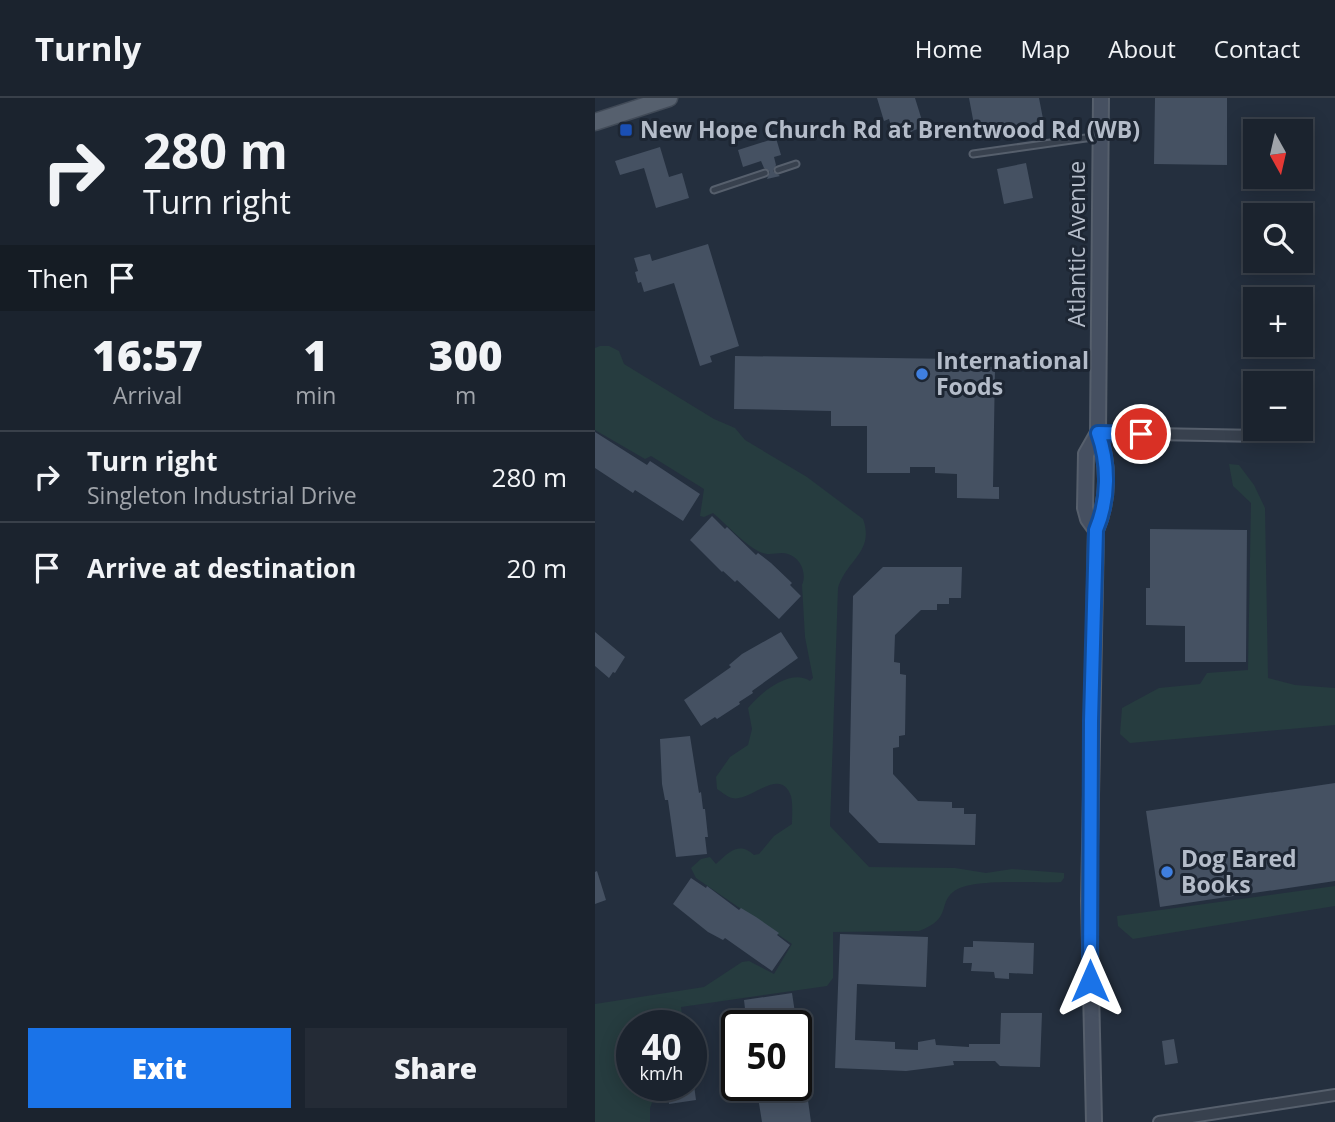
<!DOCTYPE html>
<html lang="en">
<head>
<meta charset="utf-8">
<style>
	:root { --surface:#1b232e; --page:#242b36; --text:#f1f3f6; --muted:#a0a4aa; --line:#39404a; --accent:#1a73e8 }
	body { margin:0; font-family:"Open Sans",sans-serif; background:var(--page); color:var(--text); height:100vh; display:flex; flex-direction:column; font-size:26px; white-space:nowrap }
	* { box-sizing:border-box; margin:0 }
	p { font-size:23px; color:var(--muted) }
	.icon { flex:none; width:38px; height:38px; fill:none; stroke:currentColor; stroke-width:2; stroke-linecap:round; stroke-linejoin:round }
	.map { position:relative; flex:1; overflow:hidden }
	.details { display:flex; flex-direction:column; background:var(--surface); width:595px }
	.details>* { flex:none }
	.top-card { background:#1b232e; color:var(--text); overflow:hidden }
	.needle { width:46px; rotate:172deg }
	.controls { position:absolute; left:648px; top:21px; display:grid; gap:14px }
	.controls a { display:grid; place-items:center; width:70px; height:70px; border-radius:0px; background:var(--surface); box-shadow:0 4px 18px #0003,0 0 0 2px var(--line); font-size:35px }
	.speed { position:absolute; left:21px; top:912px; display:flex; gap:14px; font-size:35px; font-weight:700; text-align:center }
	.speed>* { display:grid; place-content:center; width:91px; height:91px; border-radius:50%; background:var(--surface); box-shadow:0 4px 18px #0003,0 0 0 2px var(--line); line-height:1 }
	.speed small { font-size:18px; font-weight:400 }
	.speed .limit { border:4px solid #111; border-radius:10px; background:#fff; color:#111 }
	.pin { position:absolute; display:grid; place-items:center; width:60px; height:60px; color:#fff; margin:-30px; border:4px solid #fff; border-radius:50%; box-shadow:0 2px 7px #0007 }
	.me { position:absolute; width:77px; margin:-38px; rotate:0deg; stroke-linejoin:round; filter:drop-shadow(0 0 5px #0008) }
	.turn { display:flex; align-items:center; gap:24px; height:147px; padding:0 28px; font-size:32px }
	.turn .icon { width:91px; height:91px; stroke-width:2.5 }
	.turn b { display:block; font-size:49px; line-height:60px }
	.then { display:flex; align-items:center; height:66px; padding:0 28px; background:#0003; gap:14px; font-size:26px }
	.eta { display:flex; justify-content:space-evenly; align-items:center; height:119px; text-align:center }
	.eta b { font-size:42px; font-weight:800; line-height:49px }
	.primary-button { display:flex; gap:14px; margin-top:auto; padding:14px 28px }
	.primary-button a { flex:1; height:80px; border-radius:0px; background:var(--accent); color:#fff; font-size:28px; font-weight:800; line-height:80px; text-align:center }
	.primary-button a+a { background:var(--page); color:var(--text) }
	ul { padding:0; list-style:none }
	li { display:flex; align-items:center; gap:21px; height:91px; padding:0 28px; border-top:2px solid var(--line) }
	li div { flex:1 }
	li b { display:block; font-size:26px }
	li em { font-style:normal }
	header { display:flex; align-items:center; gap:42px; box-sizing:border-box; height:98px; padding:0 35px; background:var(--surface); border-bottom:2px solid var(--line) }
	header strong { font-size:33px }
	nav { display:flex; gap:38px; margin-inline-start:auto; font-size:24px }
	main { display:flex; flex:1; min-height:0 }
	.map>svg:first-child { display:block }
	.green { fill:#263c3f }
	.building { fill:#455162 }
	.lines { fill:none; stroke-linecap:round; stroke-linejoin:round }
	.service-casing { stroke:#565f6c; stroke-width:9 }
	.minor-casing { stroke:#565f6c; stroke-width:14 }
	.secondary-casing { stroke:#565f6c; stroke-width:18 }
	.primary-casing { stroke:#414a57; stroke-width:19 }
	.service { stroke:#38414e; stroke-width:5 }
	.minor { stroke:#38414e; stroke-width:10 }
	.secondary { stroke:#465061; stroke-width:14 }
	.primary { stroke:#56606e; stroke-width:16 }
	.route-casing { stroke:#114b97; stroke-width:18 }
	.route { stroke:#1a73e8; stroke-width:12 }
	.transit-dot { fill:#1a4fb4; stroke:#1d2633; stroke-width:2.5 }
	.shop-dot { fill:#3f7fe0; stroke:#1d2633; stroke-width:2.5 }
	.labels { text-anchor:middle; stroke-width:6; stroke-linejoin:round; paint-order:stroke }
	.poi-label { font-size:23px; font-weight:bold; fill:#b4bcc9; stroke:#1d2633; text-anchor:start }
	.street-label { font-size:23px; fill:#b4bcc9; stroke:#1d2633 }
</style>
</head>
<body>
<header>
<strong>Turnly</strong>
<nav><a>Home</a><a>Map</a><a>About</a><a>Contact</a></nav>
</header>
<main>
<section class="details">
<div class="top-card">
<div class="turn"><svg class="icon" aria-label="right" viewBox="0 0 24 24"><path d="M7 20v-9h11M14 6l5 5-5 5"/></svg><div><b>280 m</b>Turn right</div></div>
<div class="then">Then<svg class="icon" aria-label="arrive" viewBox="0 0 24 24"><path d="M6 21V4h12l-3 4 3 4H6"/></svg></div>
</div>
<div class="eta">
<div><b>16:57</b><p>Arrival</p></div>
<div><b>1</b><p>min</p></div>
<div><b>300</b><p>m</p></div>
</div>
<ul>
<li><svg class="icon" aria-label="right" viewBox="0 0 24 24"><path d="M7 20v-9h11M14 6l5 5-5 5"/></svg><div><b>Turn right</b><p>Singleton Industrial Drive</p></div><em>280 m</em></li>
<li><svg class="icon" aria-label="arrive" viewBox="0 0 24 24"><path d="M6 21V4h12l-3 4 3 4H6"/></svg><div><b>Arrive at destination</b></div><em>20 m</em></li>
</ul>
<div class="primary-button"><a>Exit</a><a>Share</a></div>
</section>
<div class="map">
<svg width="740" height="1024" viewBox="0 0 740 1024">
	<rect width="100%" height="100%" fill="#242f3e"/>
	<path class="green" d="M 5,248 L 14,248 L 24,253 L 29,266 L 119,321 L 140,330 L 150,342 L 212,379 L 268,421 C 280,454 251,462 243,490 L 235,728 L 274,769 L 360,770 L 391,775 L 417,771 L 469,775 L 469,780 L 466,784 C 441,786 377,779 358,794 C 343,806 357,821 324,833 L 238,834 L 238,880 L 232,888 L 86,909 L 88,927 L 37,928 L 37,987 L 67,987 L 68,1001 L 58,1002 L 55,1010 L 55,1024 L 0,1024 L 0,906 L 109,889 L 147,864 L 154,863 L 179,876 L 197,846 L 101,780 L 96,770 L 106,761 L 115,759 L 121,766 C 134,754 144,743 159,757 L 164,756 L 179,738 L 197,726 C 197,718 198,706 196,698 C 185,667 155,705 137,700 C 132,699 127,694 122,691 L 121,679 L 135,659 L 153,647 L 157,631 L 153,610 C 166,594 196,570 215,583 L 218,580 L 210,539 L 207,487 C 212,476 206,460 193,456 C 184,453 175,459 165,454 C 150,447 131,426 118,415 L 109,419 L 105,418 L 109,391 L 56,358 L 50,361 L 0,332 L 0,250 Z
		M 634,366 L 644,367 L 659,387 L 670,410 L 673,580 L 700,587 L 740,590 L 740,627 L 535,645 L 525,636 L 527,610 L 564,590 L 605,586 L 612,575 L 653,572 L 656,405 L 638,388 Z
		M 740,788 L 740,808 L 538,841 L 523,828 L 522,818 Z"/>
	<path class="building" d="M 282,0 L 320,0 L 329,29 L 317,33 L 318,36 L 300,41 L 294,21 L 289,23 Z
		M 374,0 L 444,0 L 449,26 L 391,38 L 390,30 L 380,32 Z
		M 560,0 L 632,0 L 632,67 L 559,66 Z
		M 181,40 L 186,57 L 179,59 L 181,67 L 178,73 L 185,78 L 172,81 L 175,74 L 169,70 L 166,63 L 148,69 L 143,52 Z
		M 65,49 L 74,79 L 87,75 L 94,100 L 61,110 L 49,70 L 25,77 L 20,63 Z
		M 431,65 L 438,100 L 409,106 L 402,71 Z
		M 113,146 L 144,248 L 115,258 L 117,264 L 105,268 L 79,185 L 49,194 L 46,184 L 43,185 L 40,174 L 43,173 L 39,160 L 55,156 L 57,163 Z
		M 140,258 L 364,261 L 364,268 L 400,269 L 398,389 L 404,389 L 404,401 L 362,400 L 362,376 L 340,375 L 340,369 L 315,369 L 315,375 L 272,375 L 272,328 L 236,328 L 236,313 L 139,311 Z
		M 0,334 L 52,367 L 55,363 L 105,396 L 88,423 L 40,392 L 38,395 L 0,370 Z
		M 117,418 L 130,431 L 132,429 L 161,457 L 163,455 L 176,465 L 197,485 L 195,487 L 206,498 L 184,521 L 142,482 L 140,484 L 128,473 L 127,474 L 95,442 Z
		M 555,431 L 652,432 L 651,564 L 590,564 L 590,528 L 551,527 L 551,490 L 555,490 Z
		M 288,469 L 367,469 L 366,500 L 354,500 L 354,506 L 342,506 L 342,512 L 326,512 L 300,537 L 299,564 L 305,565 L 305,576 L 311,577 L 310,637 L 304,638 L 304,649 L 298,650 L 298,676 L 323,703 L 357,704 L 357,710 L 369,710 L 369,716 L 381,716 L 380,747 L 284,745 L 254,714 L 258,498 Z
		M 0,534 L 30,559 L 20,575 L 18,574 L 14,580 L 0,568 Z
		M 186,534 L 203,560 L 157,593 L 158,595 L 144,604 L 145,606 L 122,621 L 120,619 L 106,628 L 89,602 L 136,569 L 134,567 L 147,556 Z
		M 95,638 L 104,695 L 106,694 L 108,711 L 110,711 L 113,739 L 110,739 L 112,756 L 81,759 L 73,702 L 70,702 L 67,686 L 65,641 Z
		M 740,685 L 740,783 L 565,809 L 551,713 Z
		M 2,773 L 11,802 L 0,806 L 0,774 Z
		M 96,780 L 111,790 L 112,788 L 144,812 L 146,810 L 161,819 L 184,835 L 182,837 L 195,847 L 177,873 L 130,840 L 128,842 L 113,834 L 78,806 Z
		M 245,836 L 333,839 L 331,889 L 262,886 L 260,942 L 300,944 L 300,951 L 323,952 L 323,944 L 340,941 L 341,947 L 374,949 L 374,946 L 405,946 L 406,915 L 447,915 L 445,969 L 405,968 L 400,963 L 358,963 L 359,967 L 311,973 L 240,970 Z
		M 378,843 L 439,845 L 438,876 L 414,875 L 414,881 L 400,880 L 399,874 L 376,873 L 377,865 L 368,865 L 369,849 L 378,849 Z
		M 197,895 L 202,928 L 152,928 L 149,902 Z
		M 579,941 L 583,965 L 570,967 L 567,943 Z
		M 208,966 L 216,1024 L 167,1024 L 161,987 L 201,987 L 201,967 Z
		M 72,987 L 99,987 L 101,1002 L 74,1006 Z"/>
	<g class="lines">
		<g class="service-casing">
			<path id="service" d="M 378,56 L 505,38
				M 183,72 L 201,66
				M 119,92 L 170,75"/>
		</g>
		<g class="minor-casing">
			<path id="minor" d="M 503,335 L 666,338
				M 564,1024 L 740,997"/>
		</g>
		<g class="secondary-casing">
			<path id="secondary" d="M 501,432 L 493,421 L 490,410 L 491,356 L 503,335
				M 499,1024 L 494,803 L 501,432 C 514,401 514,366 503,335 L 506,0"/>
		</g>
		<g class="primary-casing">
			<path id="primary" d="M 0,24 L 74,0"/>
		</g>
		<use href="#service" class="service"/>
		<use href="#minor" class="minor"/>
		<use href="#secondary" class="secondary"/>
		<use href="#primary" class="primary"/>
	</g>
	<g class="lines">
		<g class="route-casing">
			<path id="route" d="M 495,883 L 496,623 L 501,432 C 514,401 514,366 503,335 L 546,336"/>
		</g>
		<use href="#route" class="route"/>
	</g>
	<rect class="transit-dot" x="24" y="25" width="14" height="14" rx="3.5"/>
	<g class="shop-dot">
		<circle cx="327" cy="276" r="7"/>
		<circle cx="572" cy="774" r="7"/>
	</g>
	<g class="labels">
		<g class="poi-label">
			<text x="45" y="40">New Hope Church Rd at Brentwood Rd (WB)</text>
			<text x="341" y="271">International<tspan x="341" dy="26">Foods</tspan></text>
			<text x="586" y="769">Dog Eared<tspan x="586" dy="26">Books</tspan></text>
		</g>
		<g class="street-label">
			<text transform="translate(482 146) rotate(-90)" y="8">Atlantic Avenue</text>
		</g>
	</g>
</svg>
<div class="controls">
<a><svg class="needle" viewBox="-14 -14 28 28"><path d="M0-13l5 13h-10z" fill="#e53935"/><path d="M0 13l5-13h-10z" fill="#a0a4aa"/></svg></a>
<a><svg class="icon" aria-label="search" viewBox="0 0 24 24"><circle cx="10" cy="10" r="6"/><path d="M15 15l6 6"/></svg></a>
<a>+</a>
<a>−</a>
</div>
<div class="speed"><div>40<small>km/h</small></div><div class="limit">50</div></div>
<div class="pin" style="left:546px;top:336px;background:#d93025"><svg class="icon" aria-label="arrive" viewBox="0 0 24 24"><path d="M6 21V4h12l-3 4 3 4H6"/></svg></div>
<svg class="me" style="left:495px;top:883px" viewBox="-20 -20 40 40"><path d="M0-17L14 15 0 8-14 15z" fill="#1a73e8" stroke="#fff" stroke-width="4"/></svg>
</div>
</main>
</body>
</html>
